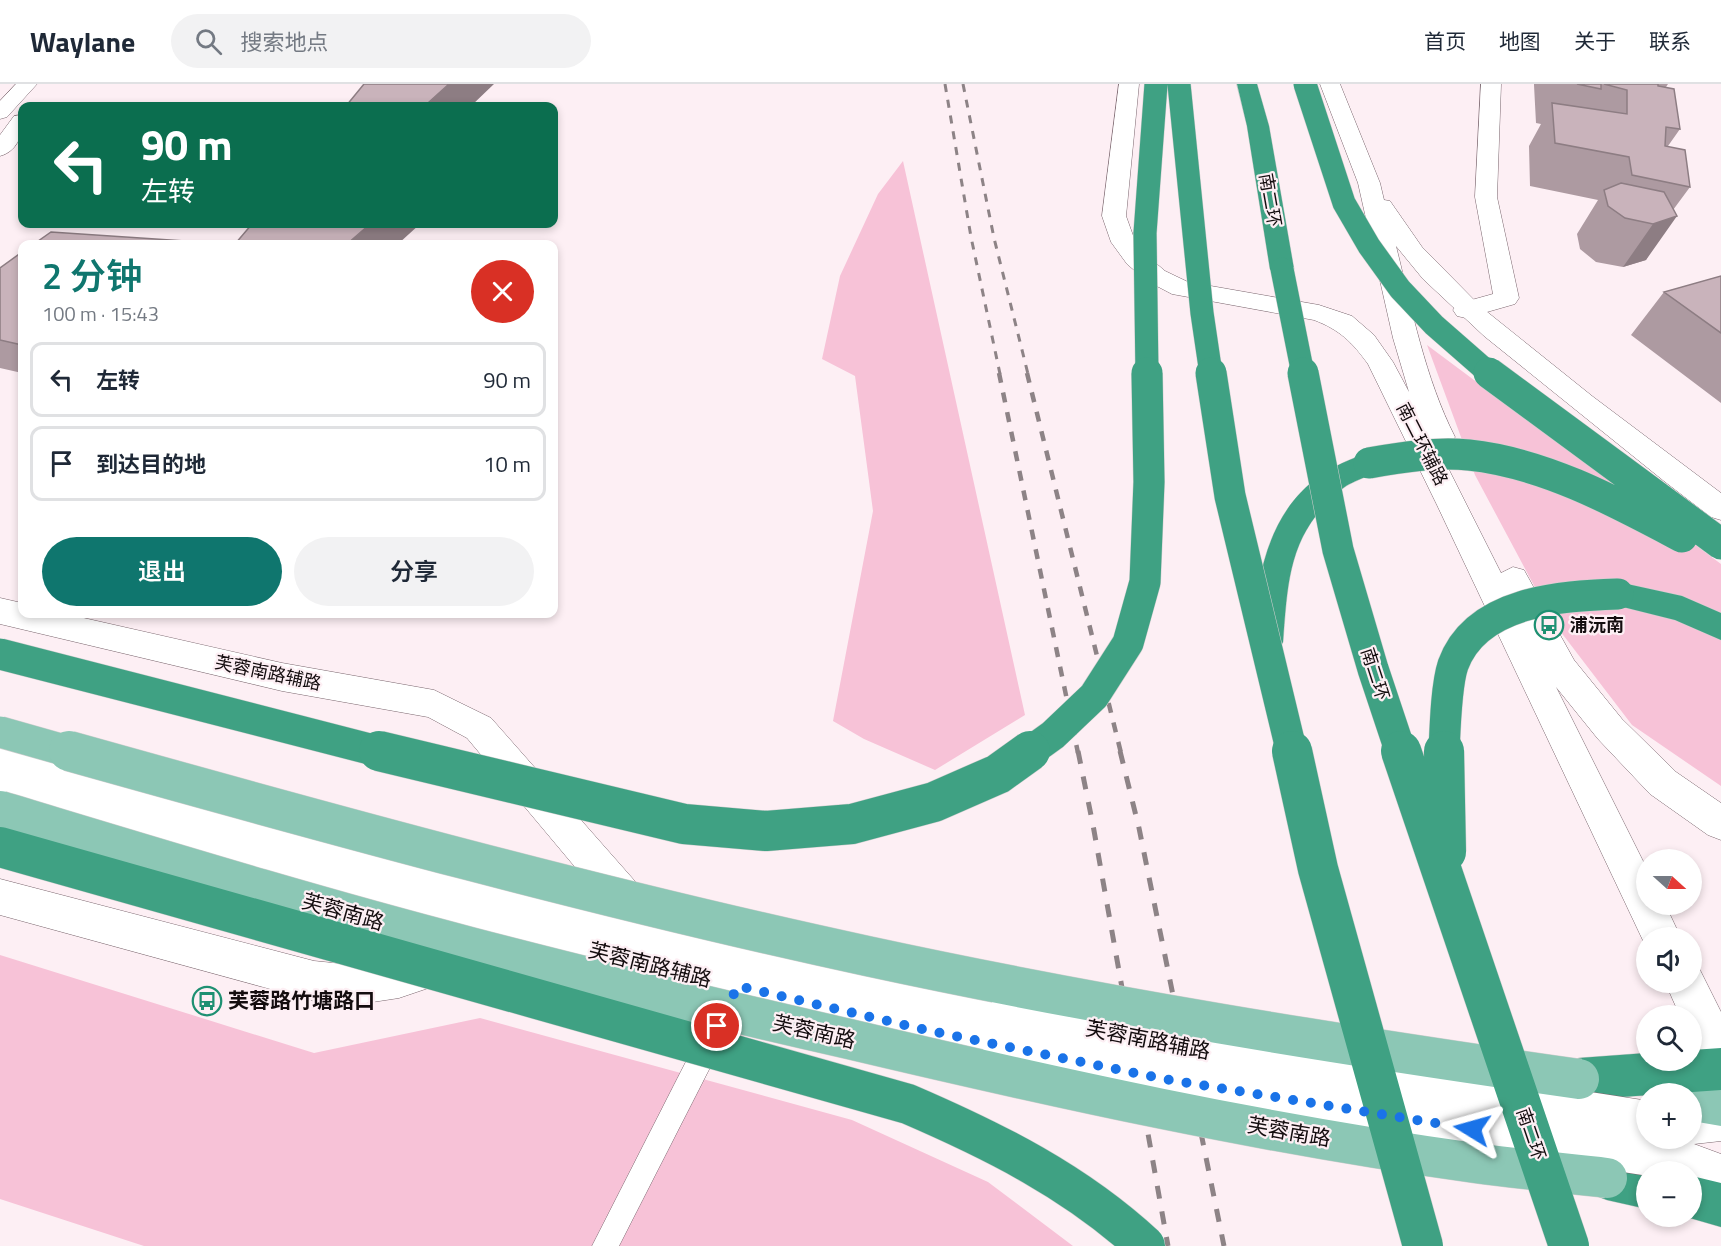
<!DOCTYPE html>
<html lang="zh">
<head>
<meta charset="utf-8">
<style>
	:root { --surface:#fff; --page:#f2f2f3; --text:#1f2937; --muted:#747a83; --line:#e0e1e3; --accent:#0f766e }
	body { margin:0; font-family:"Titillium Web","Noto Sans SC",sans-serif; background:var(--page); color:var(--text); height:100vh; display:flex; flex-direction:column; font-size:22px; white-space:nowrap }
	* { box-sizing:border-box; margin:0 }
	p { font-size:20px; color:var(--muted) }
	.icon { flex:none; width:33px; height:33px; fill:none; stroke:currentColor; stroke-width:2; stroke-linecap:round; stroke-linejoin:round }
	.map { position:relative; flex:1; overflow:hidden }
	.details { position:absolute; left:18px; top:156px; width:540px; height:378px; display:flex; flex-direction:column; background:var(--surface); border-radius:12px; box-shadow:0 3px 9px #0003 }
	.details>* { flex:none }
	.guide { position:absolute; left:18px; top:18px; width:540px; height:126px; border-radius:12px; box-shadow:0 3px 9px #0003; background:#0b6e4f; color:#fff; overflow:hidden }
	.needle { width:39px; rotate:111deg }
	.fabs { position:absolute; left:1636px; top:765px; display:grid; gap:12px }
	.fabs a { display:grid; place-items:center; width:66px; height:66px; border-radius:50%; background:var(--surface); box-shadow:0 3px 9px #0003; font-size:30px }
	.pin { position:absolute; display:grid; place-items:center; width:51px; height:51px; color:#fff; margin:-26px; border:3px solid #fff; border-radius:50%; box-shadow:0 2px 6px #0007 }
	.me { position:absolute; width:66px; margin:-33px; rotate:278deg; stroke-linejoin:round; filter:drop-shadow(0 0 4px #0008) }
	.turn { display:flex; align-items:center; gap:21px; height:126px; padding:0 24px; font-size:27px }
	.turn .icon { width:78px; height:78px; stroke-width:2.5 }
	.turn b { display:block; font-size:42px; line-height:51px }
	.round { display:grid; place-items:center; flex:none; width:63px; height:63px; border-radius:32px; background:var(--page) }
	.summary { display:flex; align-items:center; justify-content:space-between; height:102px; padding:0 24px }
	h1 { font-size:36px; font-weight:600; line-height:45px; color:var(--accent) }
	.button { display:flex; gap:12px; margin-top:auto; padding:12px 24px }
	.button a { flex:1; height:69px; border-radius:36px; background:var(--accent); color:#fff; font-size:24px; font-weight:600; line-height:69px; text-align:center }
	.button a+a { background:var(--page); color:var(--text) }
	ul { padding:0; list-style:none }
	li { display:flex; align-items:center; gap:18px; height:75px; margin:0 12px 9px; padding:0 12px; border:3px solid var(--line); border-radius:12px }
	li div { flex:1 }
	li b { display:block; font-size:22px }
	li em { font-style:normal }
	header { display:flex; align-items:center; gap:36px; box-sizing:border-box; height:84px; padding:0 30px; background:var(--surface); border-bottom:2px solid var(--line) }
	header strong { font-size:28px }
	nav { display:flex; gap:33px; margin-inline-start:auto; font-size:21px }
	.search { width:420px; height:54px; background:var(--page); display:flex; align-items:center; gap:15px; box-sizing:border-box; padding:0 21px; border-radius:33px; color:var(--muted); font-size:22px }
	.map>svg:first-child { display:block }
	.green { fill:#f7c2d7 }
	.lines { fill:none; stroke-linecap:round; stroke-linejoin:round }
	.lane-casing { stroke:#7a666e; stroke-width:1 }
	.street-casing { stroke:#7a666e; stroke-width:1 }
	.secondary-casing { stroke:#7a666e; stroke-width:1 }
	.primary-casing { stroke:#d0cfcf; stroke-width:1 }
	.highway-casing { stroke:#d0cfcf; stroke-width:1 }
	.lane { fill:#fff; fill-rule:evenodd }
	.street { fill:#fff; fill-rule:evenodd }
	.secondary { fill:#fff; fill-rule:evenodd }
	.primary { fill:#8cc7b5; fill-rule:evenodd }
	.highway { fill:#3fa183; fill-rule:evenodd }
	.rail-far2 { stroke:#8d8386; stroke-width:3; stroke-dasharray:8 8; stroke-linecap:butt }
	.rail-far1 { stroke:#8d8386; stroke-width:4.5; stroke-dasharray:10 10; stroke-linecap:butt }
	.rail { stroke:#8d8386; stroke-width:5; stroke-dasharray:13 13; stroke-linecap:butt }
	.secondary-bridge-casing { stroke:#7a666e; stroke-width:41; stroke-linecap:butt }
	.primary-bridge-far1-casing { stroke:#d0cfcf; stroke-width:32; stroke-linecap:butt }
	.primary-bridge-casing { stroke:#d0cfcf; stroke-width:41; stroke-linecap:butt }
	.highway-bridge-far2-casing { stroke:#d0cfcf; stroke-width:24; stroke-linecap:butt }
	.highway-bridge-far1-casing { stroke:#d0cfcf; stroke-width:32; stroke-linecap:butt }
	.highway-bridge-casing { stroke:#d0cfcf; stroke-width:41; stroke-linecap:butt }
	.secondary-bridge { stroke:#fff; stroke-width:40 }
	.primary-bridge-far1 { stroke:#8cc7b5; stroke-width:31 }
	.primary-bridge { stroke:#8cc7b5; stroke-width:40 }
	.highway-bridge-far2 { stroke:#3fa183; stroke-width:23 }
	.highway-bridge-far1 { stroke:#3fa183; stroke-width:31 }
	.highway-bridge { stroke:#3fa183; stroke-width:40 }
	.wall { fill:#ad9aa1 }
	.shaded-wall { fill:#8d7d83 }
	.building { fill:#c9b3bb; stroke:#8d7d83; stroke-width:1.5 }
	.route { stroke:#1a73e8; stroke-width:10; stroke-dasharray:0 18 }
	.labels { text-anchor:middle; stroke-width:4.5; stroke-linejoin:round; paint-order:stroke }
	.street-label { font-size:18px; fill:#140d0f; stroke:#fdeff4 }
	.poi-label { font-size:18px; font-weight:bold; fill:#140d0f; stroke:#fdeff4; text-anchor:start }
	.near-street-label { font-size:21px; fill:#140d0f; stroke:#fdeff4 }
	.near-poi-label { font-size:21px; font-weight:bold; fill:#140d0f; stroke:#fdeff4; text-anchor:start }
</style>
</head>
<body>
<header>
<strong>Waylane</strong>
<div class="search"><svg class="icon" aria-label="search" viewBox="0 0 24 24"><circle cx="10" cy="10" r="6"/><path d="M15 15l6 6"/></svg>搜索地点</div>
<nav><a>首页</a><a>地图</a><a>关于</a><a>联系</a></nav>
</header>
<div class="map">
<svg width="1721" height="1162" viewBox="0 0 1721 1162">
	<rect width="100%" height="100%" fill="#fdeff4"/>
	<path class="green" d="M 903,77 L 1025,631 L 935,686 L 864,655 L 833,637 L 873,427 L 855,292 L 822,275 L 840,192 L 878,110 Z
		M 1427,261 L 1721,480 L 1721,702 L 1632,641 L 1554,539 L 1475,391 Z
		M 0,871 L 314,969 L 480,934 L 852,1036 L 988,1098 L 1073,1162 L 144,1162 L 0,1115 Z"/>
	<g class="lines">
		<g class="lane-casing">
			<path id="lane" d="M 709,947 L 718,950 L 721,959 L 718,968 L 619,1162 L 592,1162 L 700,950 Z"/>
		</g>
		<g class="street-casing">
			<path id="street" d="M 1481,0 L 1501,0 L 1497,113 L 1519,214 L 1515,220 L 1466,234 L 1457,232 L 1453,226 L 1457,220 L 1493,210 L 1475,113 Z"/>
		</g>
		<g class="secondary-casing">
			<path id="secondary" d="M 16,0 L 37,0 L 7,33 L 0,35 L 0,17 Z
				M 1119,0 L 1139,0 L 1126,132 L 1135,157 L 1145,170 L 1165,187 L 1188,198 L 1319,221 L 1352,232 L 1374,251 L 1393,278 L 1409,308 L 1393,254 L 1358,99 L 1320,0 L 1340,0 L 1380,99 L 1384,116 L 1390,117 L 1422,163 L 1481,223 L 1592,312 L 1721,409 L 1721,436 L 1711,433 L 1664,397 L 1484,252 L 1423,195 L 1396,162 C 1412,226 1425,294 1455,353 L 1451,360 L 1437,362 L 1501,489 L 1513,483 L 1524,486 L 1574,576 L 1622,635 L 1676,688 L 1721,719 L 1721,756 L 1708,751 L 1650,710 L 1598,655 L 1556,603 L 1647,785 L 1647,820 L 1665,820 L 1681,854 L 1647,854 L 1647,865 L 1437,421 L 1368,280 C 1352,258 1340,246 1314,236 L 1172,210 L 1147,197 L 1127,180 L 1111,158 L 1102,132 Z
				M 22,31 C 24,47 19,67 0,72 L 0,51 L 14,32 Z
				M 0,514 L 22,519 L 22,530 L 66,530 L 282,579 L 434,606 L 491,634 L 648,812 L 653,825 L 650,831 L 729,851 L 1009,909 L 1023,915 L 1029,929 L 1023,943 L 1016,947 L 1024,962 L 1018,977 L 1003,983 L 728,920 L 568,880 L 535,879 L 496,886 L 482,881 L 476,867 L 481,857 L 327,815 L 0,718 L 0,659 L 455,783 L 606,820 L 467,654 L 428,633 L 282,607 L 0,540 Z
				M 0,795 L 314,877 L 353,881 L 399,874 L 435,863 L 449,869 L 455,883 L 449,897 L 399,914 L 353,921 L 314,917 L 0,831 Z
				M 1692,881 L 1699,884 L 1721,928 L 1721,993 L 1706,987 L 1692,956 L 1692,932 L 1680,932 L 1665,898 L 1692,898 Z
				M 1721,1015 L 1721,1057 L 1694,1060 L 1721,1070 L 1721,1114 L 1692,1103 L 1692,1088 L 1647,1088 L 1647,1093 L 1635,1087 L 1628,1072 L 1635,1057 L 1647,1051 L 1647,1054 L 1670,1054 L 1686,1058 L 1678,1054 L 1692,1054 L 1692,1018 Z"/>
		</g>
		<g class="primary-casing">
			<path id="primary" d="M 1692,995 L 1721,1000 L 1721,1042 L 1692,1037 L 1692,1010 L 1673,1010 L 1677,1001 Z"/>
		</g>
		<g class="highway-casing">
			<path id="highway" d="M 1237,0 L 1257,0 L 1269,42 L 1294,185 L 1291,190 L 1282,193 L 1273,190 L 1270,185 L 1247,42 Z
				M 1369,369 L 1379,372 L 1383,379 C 1375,393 1354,395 1342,405 C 1289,449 1288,494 1283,558 L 1278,567 L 1267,571 L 1256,567 L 1251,558 C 1259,471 1275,397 1369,369 Z
				M 1618,498 L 1682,512 L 1721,529 L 1721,556 L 1675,536 L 1607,519 L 1602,510 L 1607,501 Z
				M 1721,964 L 1721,1006 L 1579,1016 L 1564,1010 L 1558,995 L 1564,980 L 1579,974 L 1647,969 L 1647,976 L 1692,976 L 1692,966 Z
				M 1607,1072 L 1647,1081 L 1663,1087 L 1647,1088 L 1647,1125 L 1607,1116 L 1591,1110 L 1585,1094 L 1591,1078 Z
				M 1692,1092 L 1721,1099 L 1721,1143 L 1683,1132 L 1692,1132 Z"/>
		</g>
		<use href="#lane" class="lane"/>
		<use href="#street" class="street"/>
		<use href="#secondary" class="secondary"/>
		<use href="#primary" class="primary"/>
		<use href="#highway" class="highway"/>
		<path class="rail-far2" d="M 945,0 L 971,153 L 1000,290
			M 963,0 L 994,154 L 1028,290"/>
		<path class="rail-far1" d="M 999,289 L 1078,669
			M 1027,289 L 1121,669"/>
		<path class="rail" d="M 1078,667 L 1093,741 L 1168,1162
			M 1120,667 L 1139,744 L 1224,1162"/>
		<g class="secondary-bridge-casing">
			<path id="secondary-bridge" d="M 1009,929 L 1324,987 L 1641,1036
				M 1003,962 L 1325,1022 L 1650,1072"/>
		</g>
		<g class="primary-bridge-far1-casing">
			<path id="primary-bridge-far1" d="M 0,648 L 74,669"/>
		</g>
		<g class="primary-bridge-casing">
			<path id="primary-bridge" d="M 69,667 C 333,741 598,814 867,872 C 1103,923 1340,961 1579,995
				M 0,727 C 156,774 312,822 470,863 C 596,896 722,926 849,955 C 1056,1004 1264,1050 1475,1079 C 1519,1085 1563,1089 1607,1094"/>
		</g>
		<g class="highway-bridge-far2-casing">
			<path id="highway-bridge-far2" d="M 1179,0 L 1202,229 L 1211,290
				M 1305,0 L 1344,119 L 1369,162 L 1400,205 L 1434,241 L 1490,290
				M 1282,185 L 1303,290
				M 1147,290 L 1145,149 L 1156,0"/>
		</g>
		<g class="highway-bridge-far1-casing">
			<path id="highway-bridge-far1" d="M 1211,289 L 1230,412 L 1292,669
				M 1303,289 L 1338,466 L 1373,585 L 1401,669
				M 1489,289 L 1721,460
				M 1369,379 C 1402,373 1435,368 1469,371 C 1545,379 1616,418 1682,453
				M 0,570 L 385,669
				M 1028,669 L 1053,651 L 1094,612 L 1128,559 L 1145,498 L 1149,398 L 1147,289
				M 1444,669 C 1445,646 1446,602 1453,581 C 1476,517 1561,512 1618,510"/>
		</g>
		<g class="highway-bridge-casing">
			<path id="highway-bridge" d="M 379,667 L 684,740 L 766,747 L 852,740 L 934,718 L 998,690 L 1030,667
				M 1292,667 L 1318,785 L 1423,1162
				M 1401,667 L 1569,1162
				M 1444,667 L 1446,768
				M 0,763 L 908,1020 C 994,1057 1076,1098 1145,1162"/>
		</g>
		<use href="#secondary-bridge" class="secondary-bridge"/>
		<use href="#primary-bridge-far1" class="primary-bridge-far1"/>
		<use href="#primary-bridge" class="primary-bridge"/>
		<use href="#highway-bridge-far2" class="highway-bridge-far2"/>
		<use href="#highway-bridge-far1" class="highway-bridge-far1"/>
		<use href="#highway-bridge" class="highway-bridge"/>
	</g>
	<path class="wall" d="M 1534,0 L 1668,0 L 1666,3 L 1680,45 L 1668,62 L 1690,103 L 1673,126 L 1646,176 L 1623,183 L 1596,178 L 1580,165 L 1577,150 L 1598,116 L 1530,102 L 1529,62 L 1541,40 L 1536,39 L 1534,1 Z
		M 22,168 L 22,289 L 0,284 L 0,184 Z
		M 1721,192 L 1721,319 L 1631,251 L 1664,208 Z"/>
	<path class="shaded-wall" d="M 449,0 L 494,0 L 471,22 L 428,22 L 427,20 Z
		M 1677,132 L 1646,176 L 1623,183 L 1653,140 Z
		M 370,140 L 420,140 L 398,160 L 347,160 Z"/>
	<path class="building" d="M 364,0 L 449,0 L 427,20 L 434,22 L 346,22 Z
		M 1577,0 L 1601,0 L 1601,5 Z
		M 1604,0 L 1658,0 L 1658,2 L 1674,5 L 1680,45 L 1666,43 L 1665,62 L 1685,66 L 1690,103 L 1632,91 L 1629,73 L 1555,59 L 1552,19 L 1627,30 L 1627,6 Z
		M 1621,99 L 1664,108 L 1677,132 L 1653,140 L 1625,134 L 1608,122 L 1604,106 Z
		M 252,140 L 370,140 L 347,160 L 235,160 Z
		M 51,148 L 230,160 L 34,160 Z
		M 22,168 L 22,261 L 0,256 L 0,184 Z
		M 1721,192 L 1721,249 L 1664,208 Z"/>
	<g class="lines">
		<path class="route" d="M 717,942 L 738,902 L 926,946 L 1164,995 L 1472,1045"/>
	</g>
	<defs>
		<g id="bus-ring" transform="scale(1.5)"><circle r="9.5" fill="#fdeff4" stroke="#1e9072" stroke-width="1.5"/><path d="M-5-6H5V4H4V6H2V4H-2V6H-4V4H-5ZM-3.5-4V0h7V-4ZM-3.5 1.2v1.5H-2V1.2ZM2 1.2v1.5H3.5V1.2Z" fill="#1e9072"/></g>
	</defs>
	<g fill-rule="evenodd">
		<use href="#bus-ring" x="1549" y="541"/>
		<use href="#bus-ring" x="207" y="917"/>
	</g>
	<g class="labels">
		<g class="street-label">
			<text transform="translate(1270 116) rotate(80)" y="6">南二环</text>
			<text transform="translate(1422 360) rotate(63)" y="6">南二环辅路</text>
			<text transform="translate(268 589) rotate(12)" y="6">芙蓉南路辅路</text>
			<text transform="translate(1375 590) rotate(72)" y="6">南二环</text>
			<text transform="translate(1531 1050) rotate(71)" y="6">南二环</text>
		</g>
		<g class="poi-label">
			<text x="1570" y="547">浦沅南</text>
		</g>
		<g class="near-street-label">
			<text transform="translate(343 828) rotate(16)" y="7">芙蓉南路</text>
			<text transform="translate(650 881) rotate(14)" y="7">芙蓉南路辅路</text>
			<text transform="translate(814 948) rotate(13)" y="7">芙蓉南路</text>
			<text transform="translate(1148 956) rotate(11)" y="7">芙蓉南路辅路</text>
			<text transform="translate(1289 1048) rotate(10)" y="7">芙蓉南路</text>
		</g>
		<g class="near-poi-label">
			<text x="228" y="924">芙蓉路竹塘路口</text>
		</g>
	</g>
</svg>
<div class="fabs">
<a><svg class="needle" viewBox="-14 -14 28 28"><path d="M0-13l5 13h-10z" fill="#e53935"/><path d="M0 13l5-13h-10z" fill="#747a83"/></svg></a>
<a><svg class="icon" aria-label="sound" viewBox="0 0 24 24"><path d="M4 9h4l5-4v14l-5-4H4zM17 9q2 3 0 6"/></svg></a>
<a><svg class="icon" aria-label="search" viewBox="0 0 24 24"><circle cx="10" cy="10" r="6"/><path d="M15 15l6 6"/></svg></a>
<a>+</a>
<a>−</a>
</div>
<div class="pin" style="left:717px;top:942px;background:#d93025"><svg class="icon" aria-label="arrive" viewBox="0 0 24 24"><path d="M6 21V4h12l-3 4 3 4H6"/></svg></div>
<svg class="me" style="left:1472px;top:1045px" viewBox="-20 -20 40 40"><path d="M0-17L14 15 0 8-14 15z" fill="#1a73e8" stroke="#fff" stroke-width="4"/></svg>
<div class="guide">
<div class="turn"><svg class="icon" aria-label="left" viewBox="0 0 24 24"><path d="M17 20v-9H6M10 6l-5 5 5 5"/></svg><div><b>90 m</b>左转</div></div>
</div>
<section class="details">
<div class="summary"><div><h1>2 分钟</h1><p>100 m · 15:43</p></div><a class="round" style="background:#d93025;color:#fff"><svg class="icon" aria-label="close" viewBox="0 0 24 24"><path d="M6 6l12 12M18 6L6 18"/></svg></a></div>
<ul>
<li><svg class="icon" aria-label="left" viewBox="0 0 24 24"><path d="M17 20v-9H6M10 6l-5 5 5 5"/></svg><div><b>左转</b></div><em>90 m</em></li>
<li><svg class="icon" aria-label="arrive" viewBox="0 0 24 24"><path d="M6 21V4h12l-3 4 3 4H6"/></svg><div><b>到达目的地</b></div><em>10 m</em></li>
</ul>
<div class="button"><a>退出</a><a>分享</a></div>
</section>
</div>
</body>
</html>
